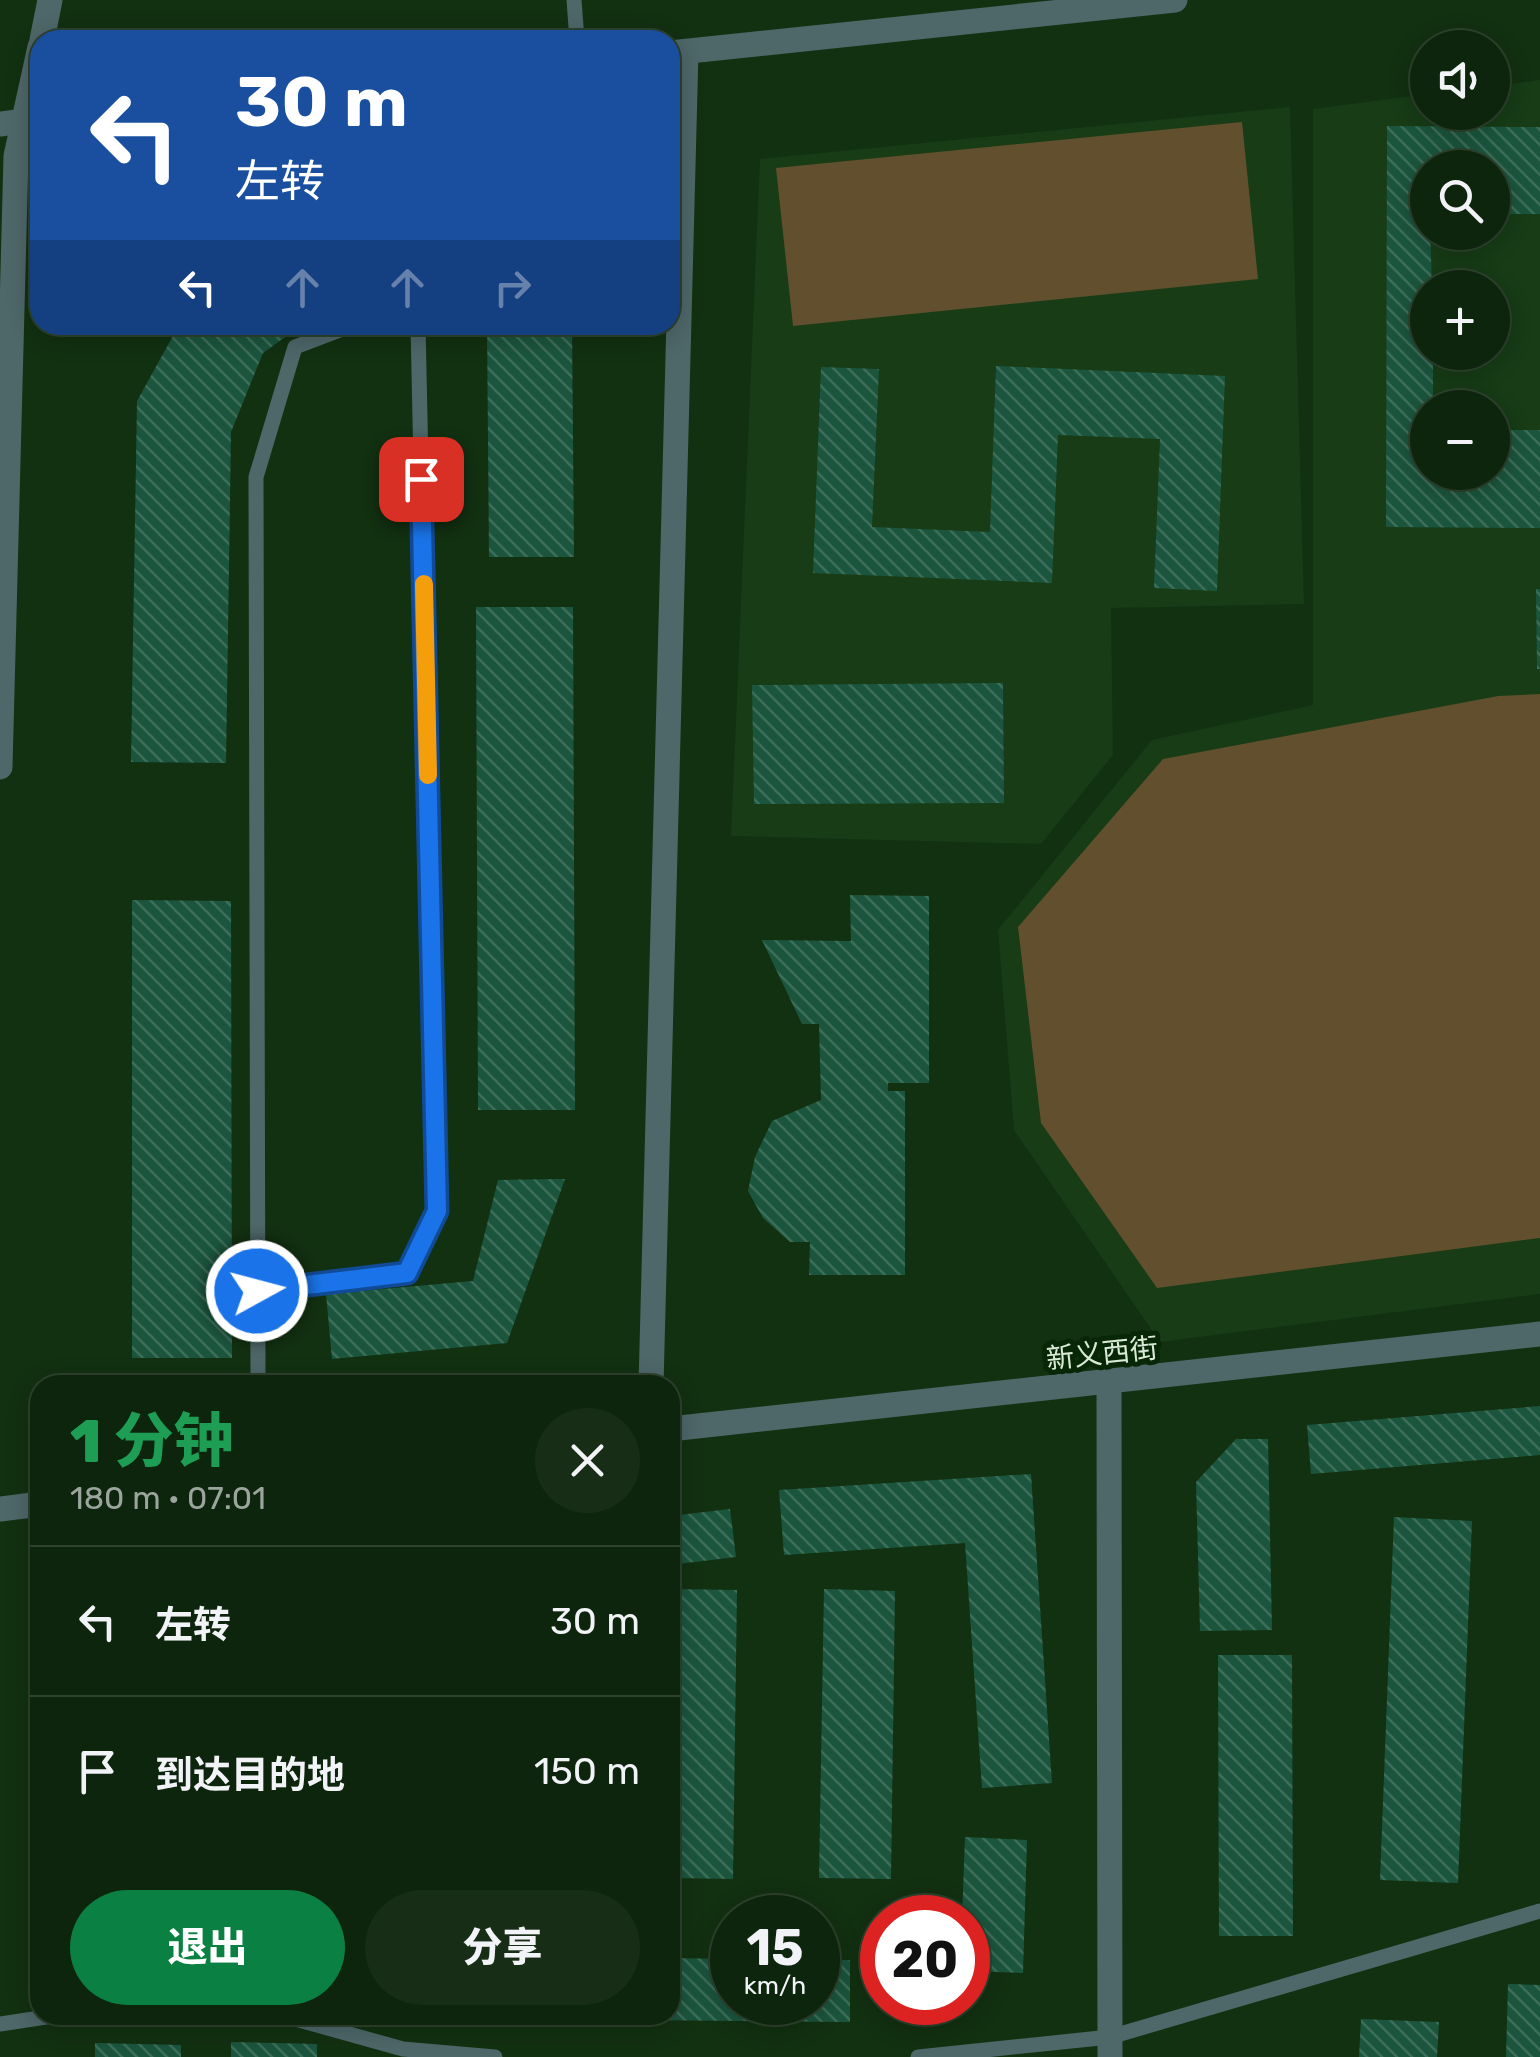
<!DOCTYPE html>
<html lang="zh">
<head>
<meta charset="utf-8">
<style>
	:root { --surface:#0e250d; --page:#172d16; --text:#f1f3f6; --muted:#9ba59d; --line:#2e422e; --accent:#0b8043 }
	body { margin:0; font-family:Rubik,"Noto Sans SC",sans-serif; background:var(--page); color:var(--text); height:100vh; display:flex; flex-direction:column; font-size:38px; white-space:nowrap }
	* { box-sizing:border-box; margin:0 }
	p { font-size:32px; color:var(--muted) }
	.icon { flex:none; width:55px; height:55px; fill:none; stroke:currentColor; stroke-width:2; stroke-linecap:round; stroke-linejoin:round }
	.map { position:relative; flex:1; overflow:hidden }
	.sheet { position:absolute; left:30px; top:1375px; width:650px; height:650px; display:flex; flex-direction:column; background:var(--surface); border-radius:30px; box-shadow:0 5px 25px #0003,0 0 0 2px var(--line) }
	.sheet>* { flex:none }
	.top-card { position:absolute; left:30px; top:30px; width:650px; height:305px; border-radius:30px; box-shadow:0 5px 25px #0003,0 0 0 2px var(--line); background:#1a4fa0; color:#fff; overflow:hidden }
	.fabs { position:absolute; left:1410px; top:30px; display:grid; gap:20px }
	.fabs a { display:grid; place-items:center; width:100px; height:100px; border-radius:50%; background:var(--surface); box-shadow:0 5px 25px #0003,0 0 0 2px var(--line); font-size:50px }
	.speed { position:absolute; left:710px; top:1895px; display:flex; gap:20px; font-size:50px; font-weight:700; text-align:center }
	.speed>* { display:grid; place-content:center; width:130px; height:130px; border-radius:50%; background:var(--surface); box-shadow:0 5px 25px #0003,0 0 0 2px var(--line); line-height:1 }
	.speed small { font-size:25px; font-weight:400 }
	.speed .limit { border:15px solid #d22; background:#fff; color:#111 }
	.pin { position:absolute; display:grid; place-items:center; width:85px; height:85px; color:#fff; margin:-42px; border-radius:20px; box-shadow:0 5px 15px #0006 }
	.me { position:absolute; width:110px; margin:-55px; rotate:83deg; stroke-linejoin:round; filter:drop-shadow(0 0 8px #0008) }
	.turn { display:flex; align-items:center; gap:35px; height:210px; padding:0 40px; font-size:45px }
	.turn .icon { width:130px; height:130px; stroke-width:2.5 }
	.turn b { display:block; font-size:70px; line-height:85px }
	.lanes { display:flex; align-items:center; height:95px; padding:0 40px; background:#0003; justify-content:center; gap:50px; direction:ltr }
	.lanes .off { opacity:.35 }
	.round { display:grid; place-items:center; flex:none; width:105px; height:105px; border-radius:52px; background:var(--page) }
	.head { display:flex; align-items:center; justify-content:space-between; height:170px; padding:0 40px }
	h1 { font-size:60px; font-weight:800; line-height:75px; color:#1e9e55 }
	.action { display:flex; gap:20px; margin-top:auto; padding:20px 40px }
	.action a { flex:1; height:115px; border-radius:60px; background:var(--accent); color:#fff; font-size:40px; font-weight:800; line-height:115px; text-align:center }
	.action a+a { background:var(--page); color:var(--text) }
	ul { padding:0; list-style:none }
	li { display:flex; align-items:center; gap:30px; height:150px; padding:0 40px; border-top:2px solid var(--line) }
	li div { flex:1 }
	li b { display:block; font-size:38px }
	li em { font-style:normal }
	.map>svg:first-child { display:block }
	.built { fill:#173c16; fill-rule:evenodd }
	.grass { fill:#614f2d }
	.building { fill:url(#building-back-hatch) }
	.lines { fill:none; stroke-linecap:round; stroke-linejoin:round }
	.service { stroke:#4e6769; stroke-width:15 }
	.minor { stroke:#4e6769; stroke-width:25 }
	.tertiary { stroke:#4e6769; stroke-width:25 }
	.route-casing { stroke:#114b97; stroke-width:25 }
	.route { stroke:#1a73e8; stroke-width:18 }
	.slow { stroke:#f59e0b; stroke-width:18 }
	.labels { text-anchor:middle; stroke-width:10; stroke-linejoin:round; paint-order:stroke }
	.street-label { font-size:28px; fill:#d9ebd7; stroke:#082707 }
</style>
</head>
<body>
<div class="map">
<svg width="1540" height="2057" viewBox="0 0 1540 2057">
	<defs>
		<pattern id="building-back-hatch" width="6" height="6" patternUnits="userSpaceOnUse" patternTransform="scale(2.5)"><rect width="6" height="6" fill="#1b553e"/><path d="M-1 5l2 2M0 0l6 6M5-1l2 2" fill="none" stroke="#3c6e59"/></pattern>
	</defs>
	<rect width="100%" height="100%" fill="#123111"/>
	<path class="built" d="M 1540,80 L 1540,1294 L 1160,1342 L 1014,1130 L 998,930 L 1152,740 L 1313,705 L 1313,109 L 1427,94 L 1428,112 L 1492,112 L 1493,86 ZM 1428,168 L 1492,168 L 1492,232 L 1428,232 ZM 1428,288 L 1492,288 L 1492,352 L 1428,352 ZM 1428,408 L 1492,408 L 1492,472 L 1428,472 Z
		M 1290,107 L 1304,604 L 1111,608 L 1113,755 L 1041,844 L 731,836 L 760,159 Z"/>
	<path class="grass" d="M 1242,122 L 1258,279 L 793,326 L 776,168 Z
		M 1540,694 L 1540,1238 L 1157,1288 L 1041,1123 L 1018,927 L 1163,759 L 1498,696 Z"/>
	<path class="building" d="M 1387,126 L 1540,127 L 1540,214 L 1492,214 L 1492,168 L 1428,168 L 1432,288 L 1428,288 L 1428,352 L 1433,352 L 1433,408 L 1428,408 L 1428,472 L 1492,472 L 1492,430 L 1540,430 L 1540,528 L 1386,527 Z
		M 179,325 L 302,325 L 263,353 L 231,432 L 226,763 L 131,762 L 137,401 Z
		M 487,325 L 572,325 L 574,557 L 489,557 Z
		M 996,366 L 1225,376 L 1217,591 L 1154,588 L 1160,439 L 1058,435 L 1052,583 L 813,573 L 821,367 L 879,369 L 872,527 L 990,532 Z
		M 1536,589 L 1540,589 L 1540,669 L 1537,669 Z
		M 476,607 L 573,607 L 575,1110 L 478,1110 Z
		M 1003,683 L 1004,803 L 754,804 L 752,685 Z
		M 850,895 L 929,896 L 929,1083 L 888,1083 L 888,1091 L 905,1091 L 905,1275 L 809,1275 L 810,1242 L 790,1242 L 763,1218 L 748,1191 L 755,1157 L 772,1121 L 821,1100 L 819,1024 L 802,1024 L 762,940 L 851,941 Z
		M 132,900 L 231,901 L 232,1358 L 132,1358 Z
		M 565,1179 L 507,1343 L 332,1359 L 326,1294 L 473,1281 L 498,1180 Z
		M 1540,1406 L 1540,1455 L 1311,1474 L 1307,1425 Z
		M 1236,1439 L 1268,1439 L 1272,1630 L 1200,1631 L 1196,1482 Z
		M 1031,1474 L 1052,1783 L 982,1788 L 965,1543 L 784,1555 L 779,1490 Z
		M 730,1509 L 736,1557 L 670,1565 L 670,1516 Z
		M 1394,1517 L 1472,1521 L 1458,1883 L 1380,1880 Z
		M 670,1589 L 737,1590 L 733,1879 L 670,1878 Z
		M 824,1589 L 895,1591 L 891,1879 L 819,1878 Z
		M 1218,1655 L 1292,1655 L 1293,1936 L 1219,1936 Z
		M 965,1837 L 1027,1840 L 1023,1973 L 968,1971 L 968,1918 L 962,1918 Z
		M 670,1958 L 732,1959 L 732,2002 L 818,2002 L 818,1960 L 850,1960 L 850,2022 L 542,2019 L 542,2015 L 670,2015 Z
		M 1508,1984 L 1540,1985 L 1540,2057 L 1506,2057 Z
		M 1361,2019 L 1439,2022 L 1437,2057 L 1359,2057 Z
		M 231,2042 L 317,2044 L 317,2057 L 231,2057 Z
		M 95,2043 L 181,2045 L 181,2057 L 95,2057 Z"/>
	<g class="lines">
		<path class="service" d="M 574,0 L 577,40
			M 257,1291 L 407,1273 L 437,1211 L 418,325
			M 258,1385 L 256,477 L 295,347 L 353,325
			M 281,2015 L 403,2049 L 495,2057
			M 0,2024 L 59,2015
			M 918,2057 L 1110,2037 L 1540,1911"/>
		<path class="minor" d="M 670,53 L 1175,0
			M 0,124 L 40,119
			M 1109,1383 L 1110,2057
			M 651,1385 L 686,52
			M 670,1429 L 1540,1334
			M 0,1509 L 40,1504"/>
		<path class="tertiary" d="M 42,40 L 50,0
			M 0,767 L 16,156 L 40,47"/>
	</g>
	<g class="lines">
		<g class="route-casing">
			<path id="route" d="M 257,1291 L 407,1273 L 437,1211 L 421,479"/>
		</g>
		<use href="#route" class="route"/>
		<path class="slow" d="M 424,584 L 428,775"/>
	</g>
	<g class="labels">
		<g class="street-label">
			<text transform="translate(1102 1353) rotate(-6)" y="10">新义西街</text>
		</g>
	</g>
</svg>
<div class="fabs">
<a><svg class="icon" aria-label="sound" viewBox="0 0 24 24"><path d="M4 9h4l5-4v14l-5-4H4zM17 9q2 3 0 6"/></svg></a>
<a><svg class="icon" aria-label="search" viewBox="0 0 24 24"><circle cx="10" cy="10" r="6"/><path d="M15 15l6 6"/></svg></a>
<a>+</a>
<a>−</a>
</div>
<div class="speed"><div>15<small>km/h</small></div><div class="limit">20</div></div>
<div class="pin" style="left:421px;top:479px;background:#d93025"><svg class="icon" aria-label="arrive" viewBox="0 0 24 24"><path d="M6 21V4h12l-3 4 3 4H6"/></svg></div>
<svg class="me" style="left:257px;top:1291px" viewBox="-20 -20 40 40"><circle r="17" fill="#1a73e8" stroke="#fff" stroke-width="3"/><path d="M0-11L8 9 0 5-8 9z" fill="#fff"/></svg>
<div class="top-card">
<div class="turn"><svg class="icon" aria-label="left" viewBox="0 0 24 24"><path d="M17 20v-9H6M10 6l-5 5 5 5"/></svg><div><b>30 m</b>左转</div></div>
<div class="lanes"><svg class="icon" aria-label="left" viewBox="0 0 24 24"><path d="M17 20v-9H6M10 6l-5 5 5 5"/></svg><svg class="icon off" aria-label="ahead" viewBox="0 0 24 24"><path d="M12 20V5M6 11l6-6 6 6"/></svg><svg class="icon off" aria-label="ahead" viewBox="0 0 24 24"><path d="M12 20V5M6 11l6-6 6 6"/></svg><svg class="icon off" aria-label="right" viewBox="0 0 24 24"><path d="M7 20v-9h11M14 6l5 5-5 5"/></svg></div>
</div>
<section class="sheet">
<div class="head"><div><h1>1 分钟</h1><p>180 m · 07:01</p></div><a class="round"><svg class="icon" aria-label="close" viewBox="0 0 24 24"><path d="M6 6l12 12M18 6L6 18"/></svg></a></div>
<ul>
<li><svg class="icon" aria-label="left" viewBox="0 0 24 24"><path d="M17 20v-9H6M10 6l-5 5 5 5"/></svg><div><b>左转</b></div><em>30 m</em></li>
<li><svg class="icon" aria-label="arrive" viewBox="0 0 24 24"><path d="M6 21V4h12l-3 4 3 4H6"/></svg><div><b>到达目的地</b></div><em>150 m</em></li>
</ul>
<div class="action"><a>退出</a><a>分享</a></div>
</section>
</div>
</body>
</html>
